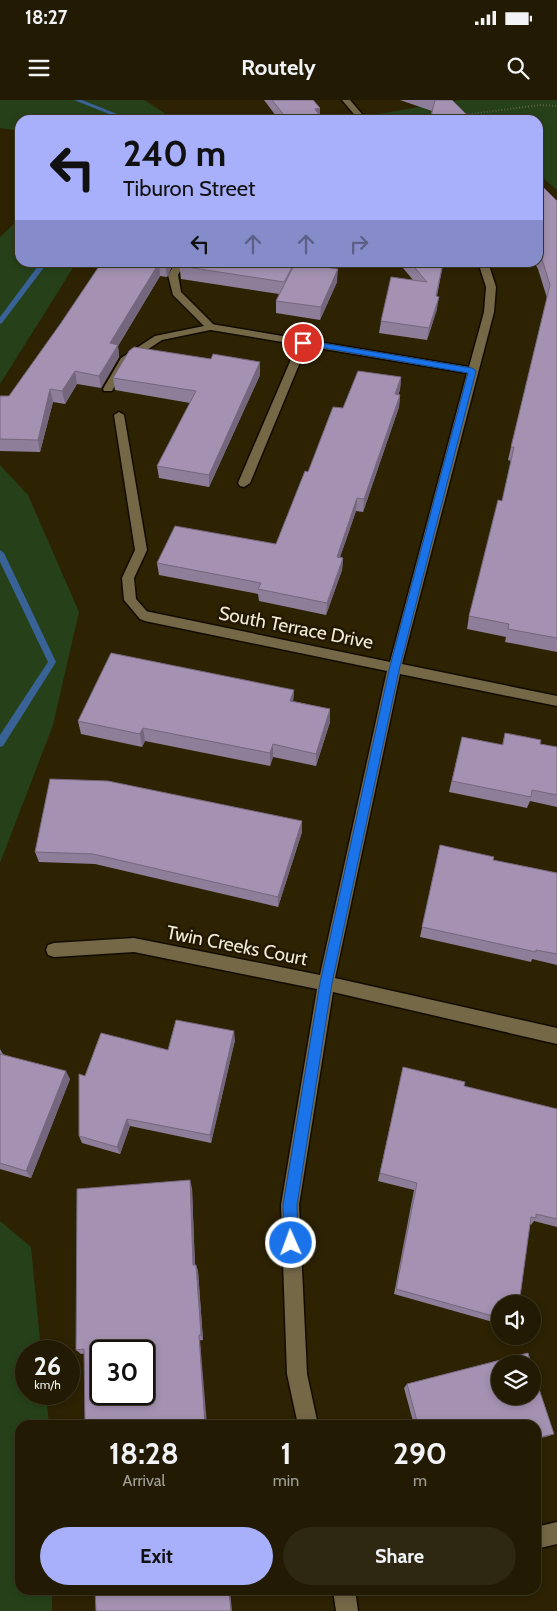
<!DOCTYPE html>
<html lang="en">
<head>
<meta charset="utf-8">
<style>
	:root { --surface:#221a02; --page:#2e2711; --text:#f1f3f6; --muted:#a2a199; --line:#3f3824; --accent:#a8b0fc }
	body { margin:0; font-family:Cabin,sans-serif; background:var(--page); color:var(--text); height:100vh; display:flex; flex-direction:column; font-size:19px; white-space:nowrap }
	* { box-sizing:border-box; margin:0 }
	p { font-size:16px; color:var(--muted) }
	.icon { flex:none; width:28px; height:28px; fill:none; stroke:currentColor; stroke-width:2; stroke-linecap:round; stroke-linejoin:round }
	.map { position:relative; flex:1; overflow:hidden }
	.panel { position:absolute; left:15px; top:1320px; width:526px; height:175px; display:flex; flex-direction:column; background:var(--surface); border-radius:15px; box-shadow:0 2px 8px #0003,0 0 0 1px var(--line) }
	.panel>* { flex:none }
	.hud { position:absolute; left:15px; top:15px; width:528px; height:152px; border-radius:15px; box-shadow:0 2px 8px #0003,0 0 0 1px var(--line); background:#a8b0fc; color:#111; overflow:hidden }
	.fabs { position:absolute; left:491px; top:1195px; display:grid; gap:10px }
	.fabs a { display:grid; place-items:center; width:50px; height:50px; border-radius:50%; background:var(--surface); box-shadow:0 2px 8px #0003,0 0 0 1px var(--line); font-size:25px }
	.speed { position:absolute; left:15px; top:1240px; display:flex; gap:10px; font-size:25px; font-weight:700; text-align:center }
	.speed>* { display:grid; place-content:center; width:65px; height:65px; border-radius:50%; background:var(--surface); box-shadow:0 2px 8px #0003,0 0 0 1px var(--line); line-height:1 }
	.speed small { font-size:12px; font-weight:400 }
	.speed .limit { border:2px solid #111; border-radius:8px; background:#fff; color:#111 }
	.pin { position:absolute; display:grid; place-items:center; width:42px; height:42px; color:#fff; margin:-21px; border:2px solid #fff; border-radius:50%; box-shadow:0 1px 5px #0007 }
	.me { position:absolute; width:55px; margin:-28px; rotate:358deg; stroke-linejoin:round; filter:drop-shadow(0 0 4px #0008) }
	.turn { display:flex; align-items:center; gap:18px; height:105px; padding:0 25px; font-size:22px }
	.turn .icon { width:65px; height:65px; stroke-width:2.5 }
	.turn b { display:block; font-size:35px; line-height:42px }
	.lanes { display:flex; align-items:center; height:48px; padding:0 25px; background:#0003; justify-content:center; gap:25px; direction:ltr }
	.lanes .off { opacity:.35 }
	.eta { display:flex; justify-content:space-evenly; align-items:center; height:85px; text-align:center }
	.eta b { font-size:30px; font-weight:800; line-height:35px }
	.cta { display:flex; gap:10px; margin-top:auto; padding:10px 25px }
	.cta a { flex:1; height:58px; border-radius:30px; background:var(--accent); color:#111; font-size:20px; font-weight:800; line-height:58px; text-align:center }
	.cta a+a { background:var(--page); color:var(--text) }
	.status { display:flex; justify-content:space-between; align-items:center; height:35px; padding:0 25px; background:var(--surface); direction:ltr }
	.status svg { height:14px; fill:currentColor }
	header { display:flex; justify-content:space-between; align-items:center; height:65px; padding:0 25px; background:var(--surface); font-size:22px; font-weight:800 }
	.map>svg:first-child { display:block }
	.green { fill:#26411a }
	.lines { fill:none; stroke-linecap:round; stroke-linejoin:round }
	.stream { fill:#396296; fill-rule:evenodd }
	.lane-casing { stroke:#130b00; stroke-width:3 }
	.street-casing { stroke:#130b00; stroke-width:3 }
	.path { stroke:#8d846b; stroke-width:2; stroke-dasharray:0.5 2.5; stroke-linecap:butt }
	.lane { fill:#746847; fill-rule:evenodd }
	.street { fill:#746847; fill-rule:evenodd }
	.wall { fill:#8e7e99 }
	.shaded-wall { fill:#74667d }
	.building { fill:#a592b2; stroke:#74667d; fill-rule:evenodd }
	.route { fill:#1a73e8; stroke:#114b97 }
	.labels { text-anchor:middle; stroke-width:5; stroke-linejoin:round; paint-order:stroke }
	.street-label { font-size:19px; fill:#f3ecda; stroke:#231800 }
</style>
</head>
<body>
<div class="status"><b>18:27</b><svg viewBox="0 0 49 12"><path d="M0 12V9h3v3zM5 12V6h3v6zM10 12V3h3v9zM15 12V0h3v12zM26 1h20v11H26zM47 4h2v5h-2z"/></svg></div>
<header><svg class="icon" aria-label="menu" viewBox="0 0 24 24"><path d="M4 6h16M4 12h16M4 18h16"/></svg>Routely<svg class="icon" aria-label="search" viewBox="0 0 24 24"><circle cx="10" cy="10" r="6"/><path d="M15 15l6 6"/></svg></header>
<div class="map">
<svg width="557" height="1511" viewBox="0 0 557 1511">
	<rect width="100%" height="100%" fill="#2d2202"/>
	<path class="green" d="M 0,0 L 144,0 L 169,16 L 167,20 L 20,20 L 20,31 L 0,28 Z
		M 460,0 L 557,0 L 557,90 L 538,74 L 538,20 L 363,20 L 361,17 Z
		M 20,118 L 20,162 L 76,163 L 0,284 L 0,137 Z
		M 0,365 L 28,395 L 79,512 L 53,625 L 0,763 Z
		M 0,1121 L 31,1147 L 41,1251 L 26,1251 L 26,1294 L 46,1294 L 49,1325 L 20,1325 L 20,1490 L 52,1490 L 52,1511 L 0,1511 Z"/>
	<g class="lines">
		<path class="stream" d="M 74,0 L 82,0 L 132,20 L 124,20 Z
			M 41,162 L 48,162 L 2,223 L 0,224 L 0,217 Z
			M 0,450 L 4,453 L 56,562 L 3,646 L 0,647 L 0,635 L 48,562 L 0,462 Z"/>
		<g class="lane-casing">
			<path id="lane" d="M 176,162 L 185,162 L 178,175 L 181,192 L 216,227 L 215,229 L 162,240 L 129,262 L 112,291 L 104,291 L 103,289 L 121,258 L 155,236 L 204,226 L 173,195 L 168,175 Z
				M 303,240 L 308,243 L 250,383 L 244,387 L 240,386 L 238,383 L 298,243 Z
				M 119,312 L 124,315 L 147,450 L 134,478 L 136,499 L 151,516 L 150,519 L 140,519 L 124,500 L 122,478 L 135,450 L 114,315 Z"/>
		</g>
		<g class="street-casing">
			<path id="street" d="M 342,0 L 350,0 L 367,20 L 359,20 Z
				M 478,162 L 488,162 L 496,187 L 494,212 L 402,564 L 557,596 L 557,606 L 400,574 L 335,878 L 557,928 L 557,944 L 333,892 L 299,1105 L 307,1274 L 318,1325 L 298,1325 L 287,1274 L 281,1105 L 317,889 L 134,852 L 54,857 L 48,855 L 46,850 L 48,845 L 54,843 L 134,838 L 320,875 L 387,571 L 145,521 L 140,519 L 139,516 L 140,513 L 145,511 L 390,562 L 467,273 L 211,230 L 206,227 L 211,224 L 469,267 L 484,212 L 486,187 Z
				M 557,1422 L 557,1444 L 536,1449 L 536,1427 Z
				M 333,1490 L 355,1490 L 358,1511 L 336,1511 Z"/>
		</g>
		<path class="path" d="M 463,15 L 540,5 L 557,6"/>
		<use href="#lane" class="lane"/>
		<use href="#street" class="street"/>
	</g>
	<path class="wall" d="M 264,0 L 313,0 L 320,8 L 320,15 L 323,20 L 279,20 Z
		M 400,0 L 452,0 L 470,18 L 479,20 L 432,11 Z
		M 538,82 L 557,101 L 557,552 L 505,542 L 506,537 L 467,529 L 469,516 L 502,401 L 511,361 L 508,360 L 511,347 L 547,198 L 538,169 L 534,162 L 538,162 Z
		M 102,162 L 174,162 L 167,177 L 160,176 L 118,246 L 119,257 L 101,288 L 77,284 L 65,304 L 53,302 L 40,352 L 0,351 L 0,296 L 9,296 L 61,223 Z
		M 179,162 L 301,162 L 301,164 L 337,182 L 320,220 L 276,213 L 276,201 L 279,194 L 181,179 Z
		M 398,162 L 443,162 L 437,196 L 437,209 L 427,240 L 379,233 L 381,221 L 413,180 Z
		M 211,259 L 260,275 L 209,387 L 159,378 L 157,366 L 190,303 L 115,290 L 113,278 Z
		M 401,277 L 400,290 L 398,294 L 400,295 L 399,307 L 363,412 L 356,411 L 340,457 L 343,458 L 342,470 L 326,515 L 259,501 L 258,494 L 159,475 L 157,463 L 276,444 L 308,372 L 343,308 Z
		M 294,590 L 293,601 L 330,609 L 330,622 L 316,666 L 273,657 L 270,666 L 145,641 L 142,647 L 81,634 L 78,621 Z
		M 505,633 L 540,644 L 557,647 L 557,707 L 530,701 L 527,708 L 449,692 L 462,637 L 502,645 Z
		M 302,721 L 302,732 L 278,807 L 95,764 L 39,762 L 35,752 Z
		M 440,745 L 493,760 L 557,773 L 557,865 L 532,859 L 531,862 L 420,837 Z
		M 235,940 L 211,1043 L 130,1026 L 120,1054 L 82,1043 L 79,1036 L 85,976 L 168,950 Z
		M 0,949 L 3,954 L 70,979 L 31,1078 L 0,1069 Z
		M 403,967 L 464,986 L 557,1009 L 557,1127 L 534,1121 L 531,1125 L 530,1124 L 500,1204 L 500,1224 L 394,1194 L 414,1090 L 378,1081 Z
		M 192,1088 L 195,1165 L 196,1165 L 198,1171 L 203,1240 L 81,1254 L 76,1250 Z
		M 528,1253 L 531,1264 L 500,1264 L 500,1296 L 532,1296 L 532,1268 L 554,1334 L 536,1339 L 536,1325 L 414,1325 L 404,1288 L 407,1284 Z"/>
	<path class="shaded-wall" d="M 320,8 L 320,20 L 315,9 Z
		M 166,162 L 174,162 L 167,177 L 165,164 Z
		M 443,162 L 443,166 L 434,209 L 436,196 Z
		M 159,163 L 160,176 L 118,246 L 119,257 L 101,288 L 99,276 L 110,243 Z
		M 338,169 L 337,182 L 320,220 L 321,207 Z
		M 439,197 L 437,209 L 427,240 L 429,228 Z
		M 260,262 L 260,275 L 209,387 L 209,375 Z
		M 75,271 L 77,284 L 65,304 L 62,291 Z
		M 401,277 L 400,290 L 394,307 L 395,294 Z
		M 50,289 L 53,302 L 40,352 L 38,340 Z
		M 400,295 L 399,307 L 363,412 L 364,399 Z
		M 357,398 L 356,411 L 336,469 L 337,457 Z
		M 343,458 L 342,470 L 326,515 L 327,503 Z
		M 294,590 L 293,603 L 290,601 Z
		M 330,609 L 330,622 L 316,666 L 316,654 Z
		M 143,628 L 145,641 L 142,647 L 140,634 Z
		M 273,644 L 273,657 L 270,666 L 270,653 Z
		M 302,721 L 302,732 L 278,807 L 278,797 Z
		M 234,931 L 235,940 L 211,1043 L 210,1035 Z
		M 66,971 L 70,979 L 31,1078 L 26,1071 Z
		M 127,1019 L 130,1026 L 120,1054 L 117,1047 Z
		M 190,1080 L 192,1088 L 195,1171 L 193,1165 Z
		M 196,1165 L 198,1171 L 203,1240 L 201,1235 Z
		M 199,1235 L 200,1240 L 207,1325 L 205,1325 Z
		M 554,1334 L 546,1337 L 536,1339 L 536,1338 Z
		M 229,1490 L 230,1490 L 232,1511 L 231,1511 Z"/>
	<path class="building" d="M 272,0 L 313,0 L 320,8 L 315,9 L 323,20 L 288,20 Z
		M 435,0 L 452,0 L 470,18 L 476,17 L 479,20 L 430,20 Z
		M 538,82 L 557,101 L 557,538 L 508,529 L 509,524 L 469,516 L 498,400 L 502,401 L 514,347 L 511,347 L 550,185 L 541,156 L 538,150 Z
		M 102,162 L 166,162 L 165,164 L 159,163 L 110,243 L 118,245 L 99,276 L 75,271 L 62,291 L 50,289 L 38,340 L 0,339 L 0,296 L 9,296 L 61,223 Z
		M 295,162 L 284,182 L 180,166 L 179,163 Z
		M 410,162 L 443,162 L 436,196 L 439,197 L 429,228 L 381,221 L 391,177 L 427,182 Z
		M 295,163 L 338,169 L 321,207 L 276,201 Z
		M 134,247 L 211,259 L 213,254 L 260,262 L 209,375 L 157,366 L 196,291 L 113,278 L 129,251 Z
		M 358,271 L 401,277 L 395,294 L 400,295 L 364,399 L 357,398 L 337,457 L 343,458 L 327,503 L 258,489 L 261,483 L 157,463 L 175,426 L 276,444 L 305,371 L 308,372 L 333,307 L 343,308 Z
		M 111,553 L 294,590 L 290,601 L 330,609 L 316,654 L 273,644 L 270,653 L 143,628 L 140,634 L 78,621 Z
		M 505,633 L 541,640 L 540,644 L 557,647 L 557,695 L 532,690 L 531,697 L 452,681 L 462,637 L 503,645 Z
		M 50,679 L 108,681 L 302,721 L 278,797 L 93,754 L 35,752 Z
		M 440,745 L 494,757 L 493,760 L 557,773 L 557,854 L 536,850 L 536,852 L 422,827 Z
		M 176,920 L 234,931 L 210,1035 L 127,1019 L 117,1047 L 79,1036 L 79,974 L 85,976 L 101,933 L 168,950 Z
		M 0,954 L 66,971 L 26,1071 L 0,1063 Z
		M 403,967 L 465,982 L 464,986 L 557,1009 L 557,1119 L 536,1114 L 536,1118 L 531,1117 L 519,1204 L 500,1204 L 500,1218 L 396,1189 L 417,1083 L 380,1073 Z
		M 190,1080 L 193,1165 L 196,1165 L 201,1235 L 199,1235 L 205,1325 L 85,1325 L 84,1249 L 76,1250 L 77,1089 ZM 101,1251 L 144,1251 L 144,1294 L 101,1294 Z
		M 528,1253 L 531,1264 L 500,1264 L 500,1296 L 532,1296 L 532,1268 L 554,1334 L 536,1338 L 536,1325 L 418,1325 L 407,1284 Z
		M 95,1490 L 229,1490 L 231,1511 L 96,1511 Z"/>
	<path class="route" d="M 303,240 L 472,268 L 476,271 L 400,566 L 332,883 L 297,1105 L 298,1143 L 296,1148 L 291,1150 L 286,1148 L 284,1143 L 283,1105 L 320,883 L 390,566 L 468,273 L 301,244 L 299,243 Z"/>
	<g class="labels">
		<g class="street-label">
			<text transform="translate(296 527) rotate(11)" y="7">South Terrace Drive</text>
			<text transform="translate(237 845) rotate(11)" y="7">Twin Creeks Court</text>
		</g>
	</g>
</svg>
<div class="fabs">
<a><svg class="icon" aria-label="sound" viewBox="0 0 24 24"><path d="M4 9h4l5-4v14l-5-4H4zM17 9q2 3 0 6"/></svg></a>
<a><svg class="icon" aria-label="layers" viewBox="0 0 24 24"><path d="M12 4l9 5-9 5-9-5zM3 14l9 5 9-5"/></svg></a>
</div>
<div class="speed"><div>26<small>km/h</small></div><div class="limit">30</div></div>
<div class="pin" style="left:303px;top:243px;background:#d93025"><svg class="icon" aria-label="arrive" viewBox="0 0 24 24"><path d="M6 21V4h12l-3 4 3 4H6"/></svg></div>
<svg class="me" style="left:291px;top:1143px" viewBox="-20 -20 40 40"><circle r="17" fill="#1a73e8" stroke="#fff" stroke-width="3"/><path d="M0-11L8 9 0 5-8 9z" fill="#fff"/></svg>
<div class="hud">
<div class="turn"><svg class="icon" aria-label="left" viewBox="0 0 24 24"><path d="M17 20v-9H6M10 6l-5 5 5 5"/></svg><div><b>240 m</b>Tiburon Street</div></div>
<div class="lanes"><svg class="icon" aria-label="left" viewBox="0 0 24 24"><path d="M17 20v-9H6M10 6l-5 5 5 5"/></svg><svg class="icon off" aria-label="ahead" viewBox="0 0 24 24"><path d="M12 20V5M6 11l6-6 6 6"/></svg><svg class="icon off" aria-label="ahead" viewBox="0 0 24 24"><path d="M12 20V5M6 11l6-6 6 6"/></svg><svg class="icon off" aria-label="right" viewBox="0 0 24 24"><path d="M7 20v-9h11M14 6l5 5-5 5"/></svg></div>
</div>
<section class="panel">
<div class="eta">
<div><b>18:28</b><p>Arrival</p></div>
<div><b>1</b><p>min</p></div>
<div><b>290</b><p>m</p></div>
</div>
<div class="cta"><a>Exit</a><a>Share</a></div>
</section>
</div>
</body>
</html>
